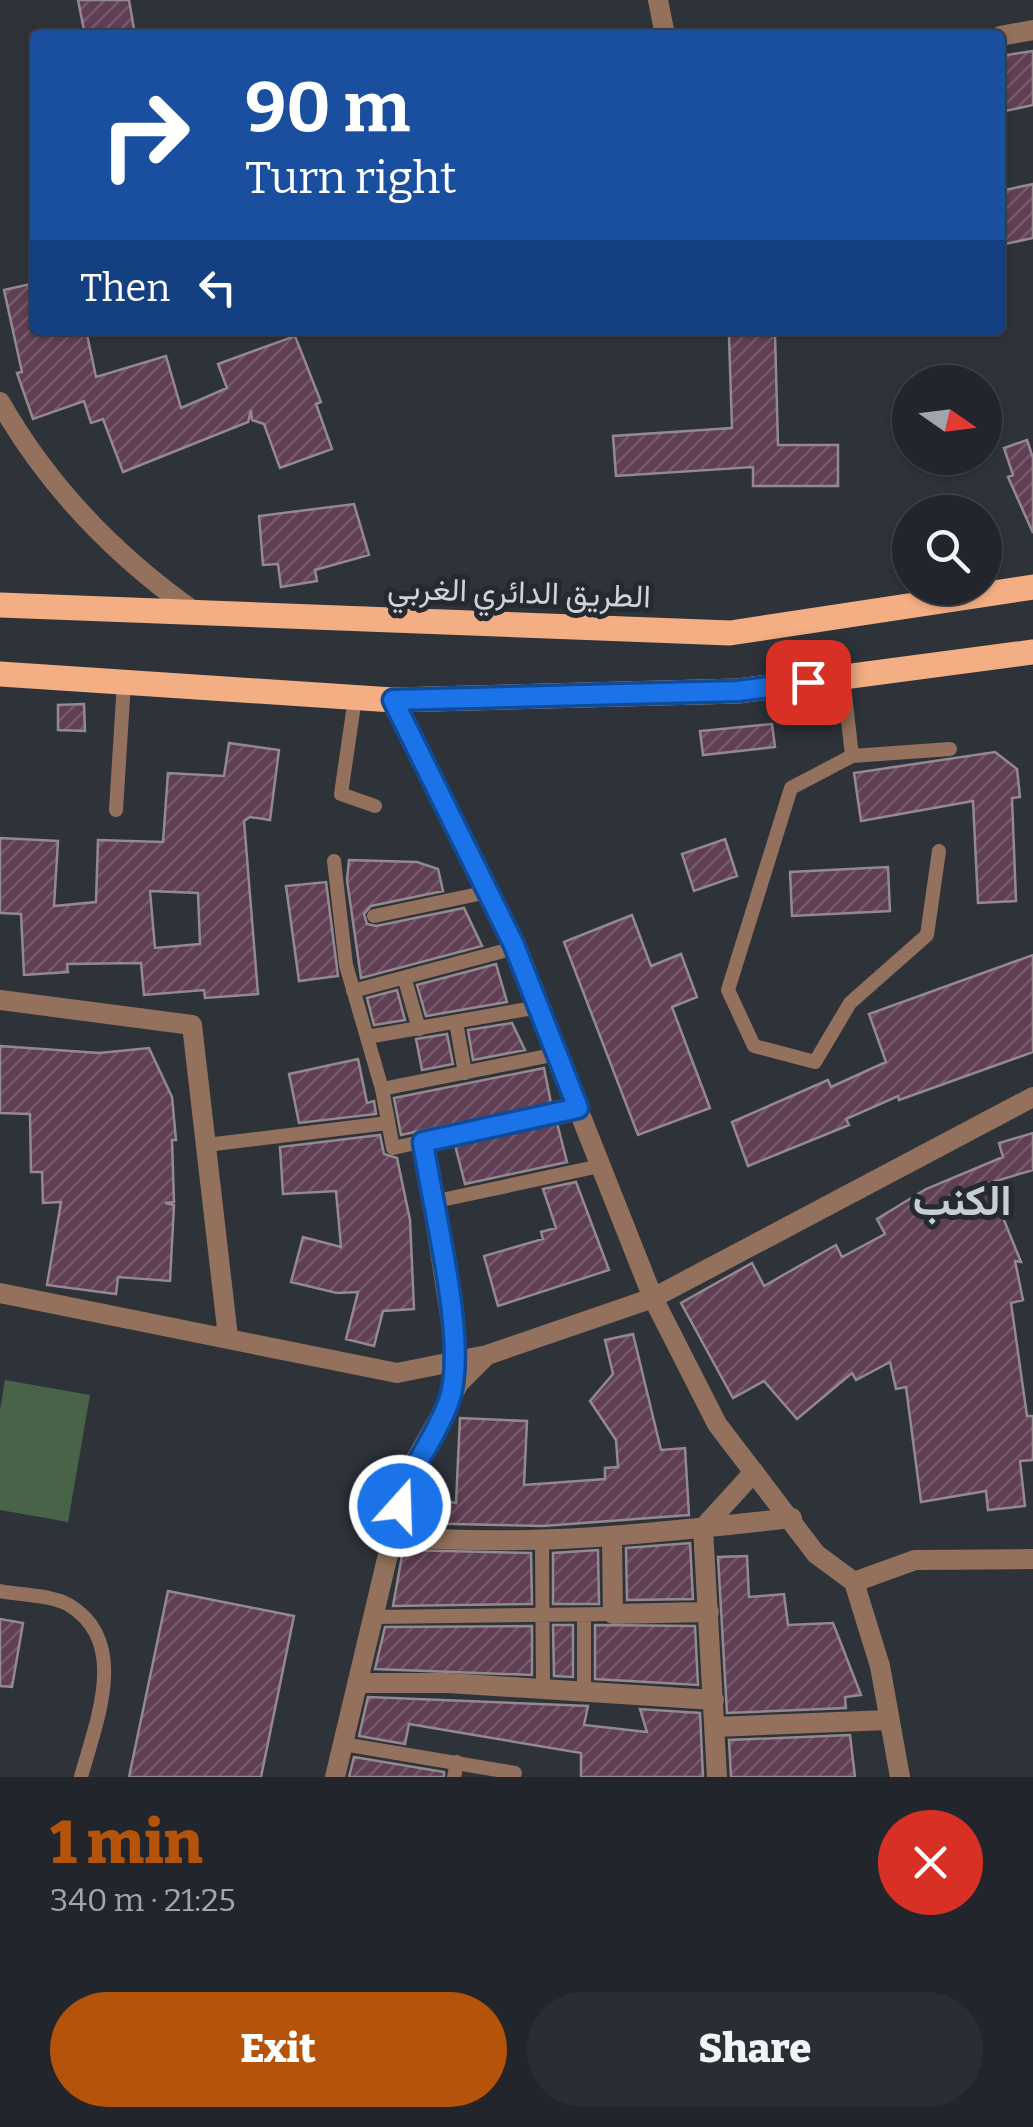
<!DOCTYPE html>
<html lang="en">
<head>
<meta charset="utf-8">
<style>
	:root { --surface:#22262c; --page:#2a2e34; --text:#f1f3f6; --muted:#a2a5a9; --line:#3f4348; --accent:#b45309 }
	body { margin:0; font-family:Bitter,Vazirmatn,serif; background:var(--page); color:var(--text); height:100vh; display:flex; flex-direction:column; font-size:38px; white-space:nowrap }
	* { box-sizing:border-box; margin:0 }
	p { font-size:32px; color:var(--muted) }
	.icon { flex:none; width:55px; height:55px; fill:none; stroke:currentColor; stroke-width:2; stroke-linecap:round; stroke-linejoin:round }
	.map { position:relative; height:1777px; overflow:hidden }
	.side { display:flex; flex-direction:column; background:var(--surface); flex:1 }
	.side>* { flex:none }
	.banner { position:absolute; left:30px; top:30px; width:975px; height:305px; border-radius:10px; box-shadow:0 2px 8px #0004,0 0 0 2px var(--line); background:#1a4fa0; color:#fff; overflow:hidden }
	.needle { width:65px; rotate:104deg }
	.tools { position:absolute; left:892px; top:365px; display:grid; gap:20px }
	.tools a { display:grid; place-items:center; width:110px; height:110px; border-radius:50%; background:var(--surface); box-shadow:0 2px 8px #0004,0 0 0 2px var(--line); font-size:50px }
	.pin { position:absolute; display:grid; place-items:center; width:85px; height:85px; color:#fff; margin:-42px; border-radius:20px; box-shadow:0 5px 15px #0006 }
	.me { position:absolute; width:110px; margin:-55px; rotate:20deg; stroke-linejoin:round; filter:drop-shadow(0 0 8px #0008) }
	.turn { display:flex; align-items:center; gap:35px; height:210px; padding:0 50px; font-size:45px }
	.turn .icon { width:130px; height:130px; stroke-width:2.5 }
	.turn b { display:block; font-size:70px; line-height:85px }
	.then { display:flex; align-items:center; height:95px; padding:0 50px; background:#0003; gap:20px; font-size:38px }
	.round { display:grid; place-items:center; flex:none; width:105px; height:105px; border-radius:52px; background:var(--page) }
	.overview { display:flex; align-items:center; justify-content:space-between; height:170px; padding:0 50px }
	h1 { font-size:60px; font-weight:800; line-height:75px; color:var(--accent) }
	.action { display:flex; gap:20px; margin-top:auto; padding:20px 50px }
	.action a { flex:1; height:115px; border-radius:60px; background:var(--accent); color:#fff; font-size:40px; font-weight:800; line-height:115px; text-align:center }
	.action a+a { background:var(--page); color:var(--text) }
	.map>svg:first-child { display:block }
	.grass { fill:#486348 }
	.building { fill:url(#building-hatch); stroke:#93898f; stroke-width:2.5; fill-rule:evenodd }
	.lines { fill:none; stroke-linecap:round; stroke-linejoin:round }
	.service { stroke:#93715d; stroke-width:14 }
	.minor { stroke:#93715d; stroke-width:20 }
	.tertiary { stroke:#93715d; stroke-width:20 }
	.primary { stroke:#f3ae83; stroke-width:25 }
	.route-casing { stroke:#114b97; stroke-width:25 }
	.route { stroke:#1a73e8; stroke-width:18 }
	.labels { text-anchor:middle; stroke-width:10; stroke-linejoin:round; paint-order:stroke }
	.street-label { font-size:32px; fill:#cfd2d6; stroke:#252930 }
	.district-label { font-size:42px; font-weight:bold; fill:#c8ced7; stroke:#252930 }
</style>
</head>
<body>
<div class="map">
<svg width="1033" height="1777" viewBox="0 0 1033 1777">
	<defs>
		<pattern id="building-hatch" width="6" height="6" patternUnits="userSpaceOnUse" patternTransform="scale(2.5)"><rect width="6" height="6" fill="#603e53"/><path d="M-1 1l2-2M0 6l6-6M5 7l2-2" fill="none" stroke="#76596b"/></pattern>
	</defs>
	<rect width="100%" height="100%" fill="#2e333a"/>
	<path class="grass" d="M 5,1380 L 90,1395 L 68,1522 L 0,1510 L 0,1410 Z"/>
	<path class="building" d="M 78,0 L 129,0 L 135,35 L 85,35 Z
		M 1033,51 L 1033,105 L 1000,112 L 1000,56 Z
		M 1033,184 L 1033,238 L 1000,245 L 1000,191 Z
		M 35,283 L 35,330 L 86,330 L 96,377 L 166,356 L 181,408 L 227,388 L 218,364 L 295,336 L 321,402 L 316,404 L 332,449 L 280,468 L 264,424 L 252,420 L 251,410 L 248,422 L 123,472 L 103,419 L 91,423 L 84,401 L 33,419 L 17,373 L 22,372 L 4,290 Z
		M 775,334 L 778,445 L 838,445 L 838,486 L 753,486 L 753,467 L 616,476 L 613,436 L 732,428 L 729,336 Z
		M 1027,440 L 1033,458 L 1033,533 L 1008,477 L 1013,475 L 1004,448 Z
		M 354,504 L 369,555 L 315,570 L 317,581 L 281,587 L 278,564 L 263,565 L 259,516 Z
		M 84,704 L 85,731 L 58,730 L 58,705 Z
		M 772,724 L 775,747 L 703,755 L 700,731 Z
		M 229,743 L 279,750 L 270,820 L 250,817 L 244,821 L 258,994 L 205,998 L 204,990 L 144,995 L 141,963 L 67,964 L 68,972 L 24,975 L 21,914 L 0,913 L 0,838 L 58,841 L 54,906 L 96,902 L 98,840 L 163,842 L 168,773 L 224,776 ZM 150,891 L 198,893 L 200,944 L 155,948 Z
		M 995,752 L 1017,769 L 1020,797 L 1012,798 L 1016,901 L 978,903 L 973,801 L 861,821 L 854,773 Z
		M 725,839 L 737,876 L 694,891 L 682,854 Z
		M 349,860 L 417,862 L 438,869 L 443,891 L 371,906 L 364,914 L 367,924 L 376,926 L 464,908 L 482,946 L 361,978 L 347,880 Z
		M 888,867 L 890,911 L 792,916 L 790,872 Z
		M 326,882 L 338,976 L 299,981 L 286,886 Z
		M 632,915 L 651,966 L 681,954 L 697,997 L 672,1007 L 710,1108 L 638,1135 L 564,942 Z
		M 1033,955 L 1033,1052 L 899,1100 L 898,1096 L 846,1119 L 849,1125 L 748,1166 L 732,1122 L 828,1080 L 831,1087 L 886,1062 L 869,1014 Z
		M 496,964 L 507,1002 L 426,1016 L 417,985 Z
		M 397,990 L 405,1020 L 374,1025 L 367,998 Z
		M 512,1023 L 525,1050 L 473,1060 L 468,1030 Z
		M 447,1034 L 453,1064 L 422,1070 L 416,1039 Z
		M 0,1046 L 99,1053 L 149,1048 L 172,1097 L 176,1140 L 172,1140 L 174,1202 L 165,1203 L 174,1205 L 170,1281 L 118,1277 L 116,1294 L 47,1285 L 61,1202 L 43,1203 L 42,1172 L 31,1172 L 30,1114 L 0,1113 Z
		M 358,1059 L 367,1103 L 374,1101 L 376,1114 L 299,1123 L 289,1074 Z
		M 544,1068 L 551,1103 L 401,1135 L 394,1098 Z
		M 557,1123 L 567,1162 L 465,1184 L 455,1145 Z
		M 1033,1133 L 1033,1170 L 989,1183 L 1021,1262 L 1015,1261 L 1023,1300 L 1011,1303 L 1027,1416 L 1033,1416 L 1033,1460 L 1020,1461 L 1025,1506 L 988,1510 L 986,1491 L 921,1502 L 906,1387 L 896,1389 L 890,1362 L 856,1380 L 852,1373 L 797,1419 L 764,1381 L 733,1398 L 681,1303 L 752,1263 L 764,1286 L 836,1245 L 842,1257 L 885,1234 L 877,1219 L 926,1189 L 1003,1157 L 999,1143 Z
		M 380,1135 L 384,1154 L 397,1158 L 410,1220 L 414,1309 L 383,1311 L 374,1346 L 346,1339 L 358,1292 L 337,1293 L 291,1282 L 303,1237 L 341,1247 L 336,1191 L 283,1194 L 280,1147 Z
		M 576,1182 L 609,1270 L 498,1306 L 484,1256 L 543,1239 L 541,1232 L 556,1228 L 543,1189 Z
		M 633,1334 L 661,1450 L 685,1448 L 689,1515 L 543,1526 L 410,1523 L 417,1495 L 456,1503 L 460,1418 L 527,1421 L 524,1485 L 605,1479 L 605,1468 L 618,1467 L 616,1440 L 590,1401 L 613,1374 L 605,1340 Z
		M 690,1543 L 693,1599 L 627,1600 L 626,1548 Z
		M 403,1550 L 531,1553 L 532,1604 L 393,1606 Z
		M 598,1550 L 599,1604 L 553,1604 L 553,1553 Z
		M 747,1556 L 749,1597 L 784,1594 L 788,1625 L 833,1623 L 861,1695 L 845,1697 L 846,1708 L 727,1713 L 718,1557 Z
		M 168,1591 L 294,1616 L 261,1777 L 129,1777 Z
		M 0,1619 L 23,1623 L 12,1687 L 0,1686 Z
		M 553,1625 L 573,1625 L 573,1677 L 554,1676 Z
		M 595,1625 L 695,1626 L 698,1685 L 595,1679 Z
		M 532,1626 L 532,1675 L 375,1669 L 385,1627 Z
		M 368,1697 L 588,1706 L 584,1725 L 647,1732 L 640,1709 L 700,1713 L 703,1777 L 581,1777 L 581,1753 L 409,1724 L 405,1744 L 359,1736 Z
		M 850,1735 L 855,1777 L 731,1777 L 729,1740 Z
		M 354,1757 L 444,1772 L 444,1777 L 349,1777 Z"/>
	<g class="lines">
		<path class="service" d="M 843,677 L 852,756 L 791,788 L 728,990 L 754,1046 L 815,1062 L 850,1003 L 927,935 L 939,851
			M 355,698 L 341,794 L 375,806
			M 852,756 L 950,749
			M 116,810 L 124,682
			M 334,861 L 346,965 L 382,1089 L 393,1148 L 578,1108
			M 374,916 L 488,892
			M 405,980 L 419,1029
			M 353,991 L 515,948
			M 456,1022 L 465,1073
			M 367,1037 L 539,1007
			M 382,1089 L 557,1054
			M 206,1145 L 388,1123
			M 432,1202 L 600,1166
			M 542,1539 L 543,1690
			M 0,1591 C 20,1595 52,1595 69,1605 C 131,1642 95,1724 81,1777
			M 373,1617 L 613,1614
			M 584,1692 L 584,1615
			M 343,1744 L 515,1773
			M 454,1777 L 457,1762"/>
		<path class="minor" d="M 658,0 L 665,35
			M 1000,36 L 1033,30
			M 0,1000 L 192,1025 L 228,1337
			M 423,1142 L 452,1328 L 454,1372
			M 0,1293 L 397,1373 L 487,1355 L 653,1298 L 1033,1097
			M 393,1536 C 527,1548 659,1533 792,1518
			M 612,1537 L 613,1614 L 709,1612
			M 854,1582 L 915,1560 L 1033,1559
			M 357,1683 L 448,1683 L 714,1700
			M 715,1727 L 888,1720
			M 335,1777 L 407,1475 L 459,1383 L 487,1355
			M 717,1777 L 703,1528 L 754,1472"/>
		<path class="tertiary" d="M 0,402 C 49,488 114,555 195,612
			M 393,700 L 513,945 L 653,1298 L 717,1424 L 816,1554 L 854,1582 L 880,1666 L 900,1777"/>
		<path class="primary" d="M 0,605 L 730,633 L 1033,587
			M 0,674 L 393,700 L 738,691 L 1033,652"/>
	</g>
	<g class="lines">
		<g class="route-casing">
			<path id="route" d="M 400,1506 C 410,1466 436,1438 449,1401 C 469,1344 432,1206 423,1142 L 578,1108 L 514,945 L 393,700 L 738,691 L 808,682"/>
		</g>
		<use href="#route" class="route"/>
	</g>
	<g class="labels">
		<g class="street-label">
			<text transform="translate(519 592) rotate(2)" y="11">الطريق الدائري الغربي</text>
		</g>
		<g class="district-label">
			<text x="962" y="1215">الكنب</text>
		</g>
	</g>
</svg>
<div class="tools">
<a><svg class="needle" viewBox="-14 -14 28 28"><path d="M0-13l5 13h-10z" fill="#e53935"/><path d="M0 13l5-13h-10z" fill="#a2a5a9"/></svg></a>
<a><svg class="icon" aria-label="search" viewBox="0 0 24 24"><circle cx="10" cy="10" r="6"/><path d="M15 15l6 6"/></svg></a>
</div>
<div class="pin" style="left:808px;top:682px;background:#d93025"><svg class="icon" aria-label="arrive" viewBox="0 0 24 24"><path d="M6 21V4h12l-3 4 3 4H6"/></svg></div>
<svg class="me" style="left:400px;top:1506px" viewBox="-20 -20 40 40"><circle r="17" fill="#1a73e8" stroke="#fff" stroke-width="3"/><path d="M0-11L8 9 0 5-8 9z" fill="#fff"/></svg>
<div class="banner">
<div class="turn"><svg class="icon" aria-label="right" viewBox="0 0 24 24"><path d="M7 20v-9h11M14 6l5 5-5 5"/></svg><div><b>90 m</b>Turn right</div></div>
<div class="then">Then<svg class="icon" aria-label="left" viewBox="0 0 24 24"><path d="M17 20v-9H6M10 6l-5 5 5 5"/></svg></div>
</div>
</div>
<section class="side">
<div class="overview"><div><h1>1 min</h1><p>340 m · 21:25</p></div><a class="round" style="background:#d93025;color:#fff"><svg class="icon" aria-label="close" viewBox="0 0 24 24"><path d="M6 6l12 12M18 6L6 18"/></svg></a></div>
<div class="action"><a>Exit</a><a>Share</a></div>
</section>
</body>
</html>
